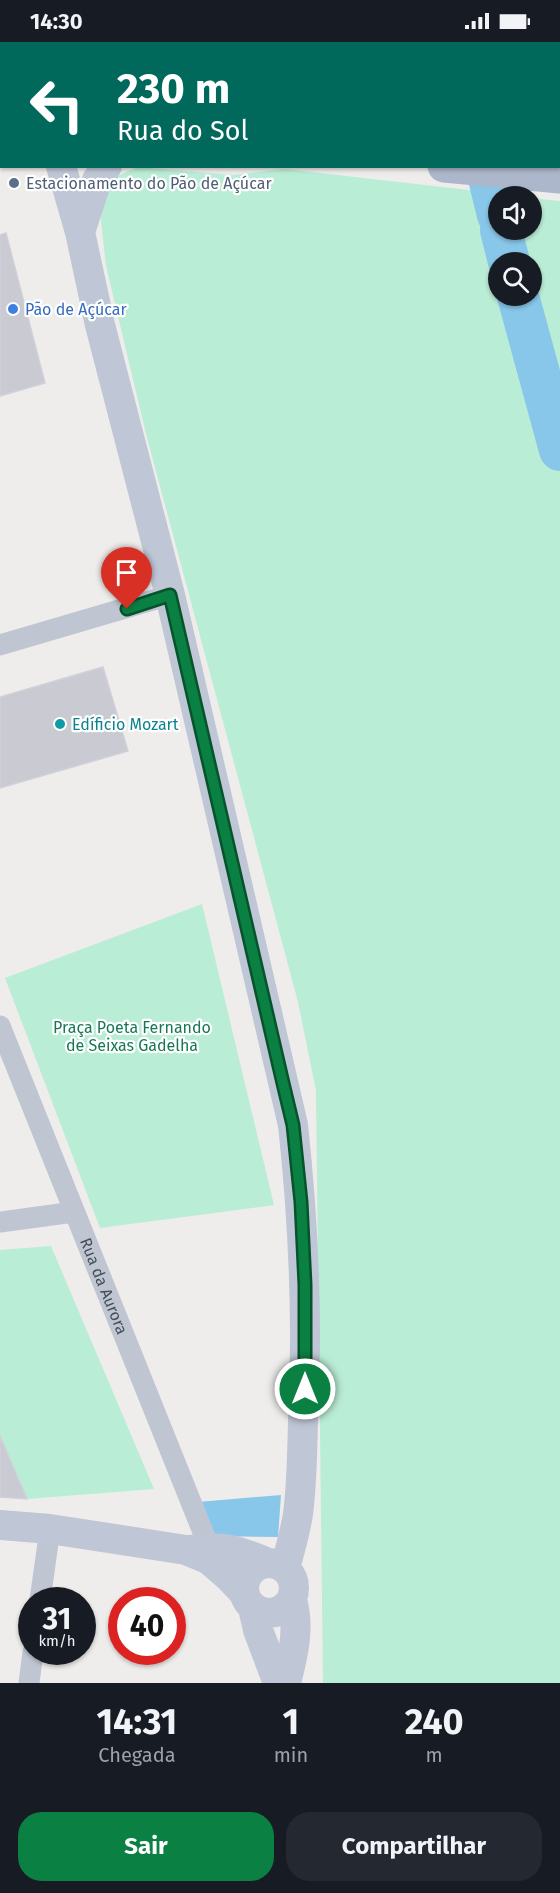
<!DOCTYPE html>
<html lang="pt">
<head>
<meta charset="utf-8">
<style>
	:root { --surface:#171b24; --page:#242831; --text:#f1f3f6; --muted:#9ea1a6; --accent:#0b8043 }
	body { margin:0; font-family:"Fira Sans",sans-serif; background:var(--page); color:var(--text); height:100vh; display:flex; flex-direction:column; font-size:22px; white-space:nowrap }
	* { box-sizing:border-box; margin:0 }
	p { font-size:20px; color:var(--muted) }
	.icon { flex:none; width:33px; height:33px; fill:none; stroke:currentColor; stroke-width:2; stroke-linecap:round; stroke-linejoin:round }
	.map { position:relative; height:1641px; overflow:hidden }
	.drawer { display:flex; flex-direction:column; background:var(--surface); flex:1 }
	.drawer>* { flex:none }
	.top-card { position:absolute; left:0px; top:0px; width:561px; height:126px; box-shadow:0 2px 4px #0004; background:#00695c; color:#fff; overflow:hidden }
	.buttons { position:absolute; left:488px; top:144px; display:grid; gap:12px }
	.buttons a { display:grid; place-items:center; width:54px; height:54px; border-radius:50%; background:var(--surface); box-shadow:0 2px 4px #0004; font-size:30px }
	.speed { position:absolute; left:18px; top:1545px; display:flex; gap:12px; font-size:30px; font-weight:700; text-align:center }
	.speed>* { display:grid; place-content:center; width:78px; height:78px; border-radius:50%; background:var(--surface); box-shadow:0 2px 4px #0004; line-height:1 }
	.speed small { font-size:15px; font-weight:400 }
	.speed .limit { border:9px solid #d22; background:#fff; color:#111 }
	.pin { position:absolute; display:grid; place-items:center; width:51px; height:51px; color:#fff; margin:-62px -26px; border-radius:50% 50% 50% 0; rotate:-45deg; box-shadow:0 0 6px #0007 }
	.pin .icon { rotate:45deg }
	.me { position:absolute; width:66px; margin:-33px; rotate:0deg; stroke-linejoin:round; filter:drop-shadow(0 0 4px #0008) }
	.turn { display:flex; align-items:center; gap:21px; height:126px; padding:0 18px; font-size:27px }
	.turn .icon { width:78px; height:78px; stroke-width:2.5 }
	.turn b { display:block; font-size:42px; line-height:51px }
	.eta { display:flex; justify-content:space-evenly; align-items:center; height:102px; text-align:center }
	.eta b { font-size:36px; font-weight:700; line-height:42px }
	.primary-button { display:flex; gap:12px; margin-top:auto; padding:12px 18px }
	.primary-button a { flex:1; height:69px; border-radius:24px; background:var(--accent); color:#fff; font-size:24px; font-weight:700; line-height:69px; text-align:center }
	.primary-button a+a { background:var(--page); color:var(--text) }
	.status { display:flex; justify-content:space-between; align-items:center; height:42px; padding:0 30px; background:var(--surface); direction:ltr }
	.status svg { height:16px; fill:currentColor }
	.map>svg:first-child { display:block }
	.green { fill:#baedd5; fill-rule:evenodd }
	.water { fill:#88c7e9 }
	.lines { fill:none; stroke-linecap:round; stroke-linejoin:round }
	.river { stroke:#88c7e9; stroke-width:42 }
	.building { fill:#c9cad2; stroke:#d0d1d8; stroke-width:1.5 }
	.street { stroke:#bfc6d2; stroke-width:21 }
	.secondary { stroke:#bfc6d5; stroke-width:30 }
	.primary { stroke:#acb7cb; stroke-width:33 }
	.route-casing { stroke:#07532c; stroke-width:15 }
	.route { stroke:#0b8043; stroke-width:10 }
	.service-dot { fill:#5c6f8a; stroke:#fff; stroke-width:2 }
	.shop-dot { fill:#3f7fe0; stroke:#fff; stroke-width:2 }
	.culture-dot { fill:#0f9aa8; stroke:#fff; stroke-width:2 }
	.labels { text-anchor:middle; stroke-width:4.5; stroke-linejoin:round; paint-order:stroke }
	.service-label { font-size:16px; fill:#4e5e75; stroke:#fff; text-anchor:start }
	.shop-label { font-size:16px; fill:#366cbe; stroke:#fff; text-anchor:start }
	.culture-label { font-size:16px; fill:#0d838f; stroke:#fff; text-anchor:start }
	.park-label { font-size:16px; fill:#187856; stroke:#fff }
	.street-label { font-size:16px; fill:#454d59; stroke:#fff }
</style>
</head>
<body>
<div class="status"><b>14:30</b><svg viewBox="0 0 49 12"><path d="M0 12V9h3v3zM5 12V6h3v6zM10 12V3h3v9zM15 12V0h3v12zM26 1h20v11H26zM47 4h2v5h-2z"/></svg></div>
<div class="map">
<svg width="560" height="1641" viewBox="0 0 560 1641">
	<rect width="100%" height="100%" fill="#efecec"/>
	<path class="green" d="M 6,0 L 457,0 L 458,1 L 21,2 Z
		M 138,125 L 233,133 L 285,127 L 521,154 L 498,154 L 498,188 L 531,188 L 531,156 L 560,159 L 560,1641 L 323,1641 L 316,1049 L 298,960 L 146,392 L 106,224 L 99,161 L 113,136 ZM 498,220 L 531,220 L 531,254 L 498,254 Z
		M 202,862 L 274,1163 L 100,1186 L 5,936 Z
		M 51,1204 L 154,1447 L 27,1457 L 0,1394 L 0,1208 Z"/>
	<path class="water" d="M 281,1453 L 278,1495 L 210,1494 L 198,1460 Z"/>
	<g class="lines">
		<path class="river" d="M 457,0 L 458,2
			M 486,124 L 498,173
			M 501,188 L 509,220
			M 518,254 L 560,408"/>
	</g>
	<path class="building" d="M 6,191 L 45,341 L 0,354 L 0,193 Z
		M 103,625 L 128,709 L 0,746 L 0,655 Z
		M 0,1394 L 27,1457 L 0,1455 Z"/>
	<g class="lines">
		<g class="street">
			<path d="M 0,603 L 170,553"/>
			<path id="s1" d="M 0,984 L 209,1505 L 208,1517"/>
			<path d="M 0,1180 L 74,1170"/>
			<path d="M 40,1558 L 50,1487"/>
			<path d="M 29,1641 L 33,1610"/>
		</g>
		<path class="secondary" d="M 61,124 L 80,190 L 100,283 L 170,553 L 293,1083 C 304,1184 308,1279 303,1381 C 302,1411 302,1442 298,1472 C 295,1491 290,1508 285,1526
			M 80,190 L 97,138 L 107,124
			M 0,1483 L 50,1487 L 186,1508 L 208,1517 L 230,1536 L 244,1551
			M 189,1508 C 221,1503 238,1508 268,1521
			M244 1546a25 25 0 1 1 50 0a25 25 0 1 1-50 0Z
			M 253,1566 L 258,1588 L 278,1641
			M 286,1641 C 293,1613 300,1586 292,1558"/>
		<path class="primary" d="M 0,40 L 2,40
			M 0,79 L 2,80
			M 444,124 L 560,135"/>
	</g>
	<g class="lines">
		<g class="route-casing">
			<path id="route" d="M 127,567 L 170,553 L 282,1037 L 293,1083 L 301,1160 L 305,1243 L 305,1347"/>
		</g>
		<use href="#route" class="route"/>
	</g>
	<circle class="service-dot" cx="14" cy="141" r="6"/>
	<circle class="shop-dot" cx="13" cy="267" r="6"/>
	<circle class="culture-dot" cx="60" cy="682" r="6"/>
	<g class="labels">
		<g class="service-label">
			<text x="26" y="147">Estacionamento do Pão de Açúcar</text>
		</g>
		<g class="shop-label">
			<text x="25" y="273">Pão de Açúcar</text>
		</g>
		<g class="culture-label">
			<text x="72" y="688">Edíficio Mozart</text>
		</g>
		<g class="park-label">
			<text x="132" y="991">Praça Poeta Fernando<tspan x="132" dy="18">de Seixas Gadelha</tspan></text>
		</g>
		<g class="street-label">
			<text dy="6" stroke="none"><textPath href="#s1" startOffset="280">Rua da Aurora</textPath></text>
		</g>
	</g>
</svg>
<div class="buttons">
<a><svg class="icon" aria-label="sound" viewBox="0 0 24 24"><path d="M4 9h4l5-4v14l-5-4H4zM17 9q2 3 0 6"/></svg></a>
<a><svg class="icon" aria-label="search" viewBox="0 0 24 24"><circle cx="10" cy="10" r="6"/><path d="M15 15l6 6"/></svg></a>
</div>
<div class="speed"><div>31<small>km/h</small></div><div class="limit">40</div></div>
<div class="pin" style="left:127px;top:567px;background:#d93025"><svg class="icon" aria-label="arrive" viewBox="0 0 24 24"><path d="M6 21V4h12l-3 4 3 4H6"/></svg></div>
<svg class="me" style="left:305px;top:1347px" viewBox="-20 -20 40 40"><circle r="17" fill="#0b8043" stroke="#fff" stroke-width="3"/><path d="M0-11L8 9 0 5-8 9z" fill="#fff"/></svg>
<div class="top-card">
<div class="turn"><svg class="icon" aria-label="left" viewBox="0 0 24 24"><path d="M17 20v-9H6M10 6l-5 5 5 5"/></svg><div><b>230 m</b>Rua do Sol</div></div>
</div>
</div>
<section class="drawer">
<div class="eta">
<div><b>14:31</b><p>Chegada</p></div>
<div><b>1</b><p>min</p></div>
<div><b>240</b><p>m</p></div>
</div>
<div class="primary-button"><a>Sair</a><a>Compartilhar</a></div>
</section>
</body>
</html>
